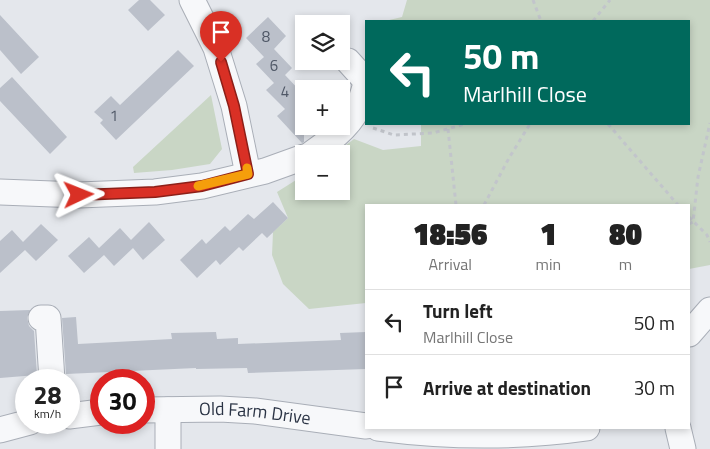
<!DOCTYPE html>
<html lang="en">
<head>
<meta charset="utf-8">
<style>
	:root { --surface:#fff; --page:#f6f6f6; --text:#222; --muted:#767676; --line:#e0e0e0 }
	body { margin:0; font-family:"Titillium Web",sans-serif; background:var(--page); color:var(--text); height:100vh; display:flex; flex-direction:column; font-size:19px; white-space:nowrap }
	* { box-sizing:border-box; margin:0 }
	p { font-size:16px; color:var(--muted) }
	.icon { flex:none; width:28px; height:28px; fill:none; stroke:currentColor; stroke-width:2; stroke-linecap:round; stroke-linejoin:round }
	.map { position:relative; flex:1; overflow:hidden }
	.panel { position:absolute; left:365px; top:204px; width:325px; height:225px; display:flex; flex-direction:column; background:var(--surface); border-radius:0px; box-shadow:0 2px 8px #0003 }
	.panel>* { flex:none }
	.top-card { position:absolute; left:365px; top:20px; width:325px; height:105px; border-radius:0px; box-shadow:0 2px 8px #0003; background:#00695c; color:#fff; overflow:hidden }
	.buttons { position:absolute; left:295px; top:15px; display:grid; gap:10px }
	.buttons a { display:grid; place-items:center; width:55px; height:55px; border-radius:0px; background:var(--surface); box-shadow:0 2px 8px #0003; font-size:25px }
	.speed { position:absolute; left:15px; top:369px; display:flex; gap:10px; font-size:25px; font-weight:700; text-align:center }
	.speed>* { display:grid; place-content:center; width:65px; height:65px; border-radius:50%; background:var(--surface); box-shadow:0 2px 8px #0003; line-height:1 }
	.speed small { font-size:12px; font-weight:400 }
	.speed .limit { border:8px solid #d22; background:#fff; color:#111 }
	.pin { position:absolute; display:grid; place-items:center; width:42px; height:42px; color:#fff; margin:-51px -21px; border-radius:50% 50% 50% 0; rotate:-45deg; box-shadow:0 0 5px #0007 }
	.pin .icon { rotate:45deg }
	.me { position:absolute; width:55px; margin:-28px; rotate:88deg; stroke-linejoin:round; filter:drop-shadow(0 0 4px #0008) }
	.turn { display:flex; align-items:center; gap:18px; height:105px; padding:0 15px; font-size:22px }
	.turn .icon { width:65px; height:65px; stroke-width:2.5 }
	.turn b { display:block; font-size:35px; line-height:42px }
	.eta { display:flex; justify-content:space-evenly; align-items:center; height:85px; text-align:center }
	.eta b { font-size:30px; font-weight:800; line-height:35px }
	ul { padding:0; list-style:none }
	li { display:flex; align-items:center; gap:15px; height:65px; padding:0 15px; border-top:1px solid var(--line) }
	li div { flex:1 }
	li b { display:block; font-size:19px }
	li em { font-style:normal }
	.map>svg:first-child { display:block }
	.green { fill:#c9d6c5 }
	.building { fill:#bbc0ca }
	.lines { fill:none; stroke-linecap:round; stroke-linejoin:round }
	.minor-casing { stroke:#a9aeb7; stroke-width:27 }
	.path { stroke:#c2c5cb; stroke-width:3; stroke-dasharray:4 4; stroke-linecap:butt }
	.minor { stroke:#f7f8fa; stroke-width:25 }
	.route-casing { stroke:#8d1f18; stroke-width:12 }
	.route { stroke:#d93025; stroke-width:9 }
	.slow { stroke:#f59e0b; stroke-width:9 }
	.labels { text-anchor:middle; stroke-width:4.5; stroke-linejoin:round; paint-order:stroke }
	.number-label { font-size:15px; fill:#4f5766 }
	.street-label { font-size:18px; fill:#2b3445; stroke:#f4f6f9 }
</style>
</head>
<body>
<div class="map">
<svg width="710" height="449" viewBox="0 0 710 449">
	<rect width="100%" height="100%" fill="#e4e7ec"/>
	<path class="green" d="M 407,0 L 710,0 L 710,265 L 689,269 L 689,205 L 366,205 L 366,303 L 309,309 L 283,284 L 272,255 L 273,232 L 288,218 L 277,192 L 304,175 L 304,191 L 341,191 L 341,154 L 334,154 L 354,139 L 383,150 L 421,146 L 421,124 L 689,124 L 689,21 L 385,21 L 402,17 Z
		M 211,95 L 222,149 L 210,164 L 172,170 L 134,173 L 133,167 Z"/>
	<path class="building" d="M 139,0 L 150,0 L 165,15 L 148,31 L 128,10 Z
		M 0,15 L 39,57 L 21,74 L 0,50 Z
		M 268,17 L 286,36 L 274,49 L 292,68 L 285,75 L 303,94 L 295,102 L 304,111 L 304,142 L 302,143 L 277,116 L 285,109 L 266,90 L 274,83 L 256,64 L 264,57 L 246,38 Z
		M 178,50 L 194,66 L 116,140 L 100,123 L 103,120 L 94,112 L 111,96 L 120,105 Z
		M 12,77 L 67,137 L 50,154 L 0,101 L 0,88 Z
		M 273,202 L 288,218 L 267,238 L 262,233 L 243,251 L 239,247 L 220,265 L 216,260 L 197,278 L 180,260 L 202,239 L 206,244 L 225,226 L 230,231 L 248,214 L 254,219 Z
		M 149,222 L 165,240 L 143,260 L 133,248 L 114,266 L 104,255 L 84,273 L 68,256 L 89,237 L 99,248 L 120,228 L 131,240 Z
		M 41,224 L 58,240 L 36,261 L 25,250 L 0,273 L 0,241 L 12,230 L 23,242 Z
		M 30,310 L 27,318 L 29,326 L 34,331 L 37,375 L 0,378 L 0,311 Z
		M 76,317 L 78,344 L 172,339 L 171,333 L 216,332 L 217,339 L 238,338 L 238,344 L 341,340 L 340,333 L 366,332 L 366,369 L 248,373 L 247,368 L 196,369 L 196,368 L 66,374 L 62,318 Z"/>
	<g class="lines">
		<g class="minor-casing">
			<g id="minor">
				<path d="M 192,0 L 216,48 L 234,106 L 248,174"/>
				<path d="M 348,61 L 366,81"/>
				<path d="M 311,154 C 328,142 347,129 357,110 C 361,102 363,93 366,84"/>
				<path d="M 0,192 L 79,195 L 155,192 L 202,186 L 265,171 L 304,157"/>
				<path d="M 41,318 L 48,318 L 52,380"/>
				<path d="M 689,334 L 710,310"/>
				<path id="s1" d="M 144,410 L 220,409 L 255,411 L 366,426"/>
				<path d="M 69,416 L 101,412"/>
				<path d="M 378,428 C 448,437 517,438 587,428"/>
				<path d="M 678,428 L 683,449"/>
				<path d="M 0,430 L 30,422"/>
				<path d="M 168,449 L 168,410"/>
			</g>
		</g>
		<path class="path" d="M 533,0 L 541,21
			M 593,21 L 610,0
			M 608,124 L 678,205
			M 373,128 L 394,135 L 433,133 L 465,124
			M 448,129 L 456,205
			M 484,205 L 509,158 L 530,124
			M 689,217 L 707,235 L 710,242
			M 689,224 L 693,222 L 698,177 L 710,123"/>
		<use href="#minor" class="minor"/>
	</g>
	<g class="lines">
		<g class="route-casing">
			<path id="route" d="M 79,195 L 155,192 L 202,186 L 248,174 L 234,106 L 221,62"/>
		</g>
		<use href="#route" class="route"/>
		<path class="slow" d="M 198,186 L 248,174 L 247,168"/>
	</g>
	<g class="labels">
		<g class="number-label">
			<text x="266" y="42">8</text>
			<text x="274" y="71">6</text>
			<text x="285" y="97">4</text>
			<text x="114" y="121">1</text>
		</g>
		<g class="street-label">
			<text dy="6" stroke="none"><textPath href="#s1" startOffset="111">Old Farm Drive</textPath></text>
		</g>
	</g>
</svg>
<div class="buttons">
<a><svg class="icon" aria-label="layers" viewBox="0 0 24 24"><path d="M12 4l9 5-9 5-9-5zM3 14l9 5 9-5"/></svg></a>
<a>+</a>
<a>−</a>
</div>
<div class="speed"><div>28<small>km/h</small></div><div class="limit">30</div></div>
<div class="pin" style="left:221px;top:62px;background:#d93025"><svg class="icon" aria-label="arrive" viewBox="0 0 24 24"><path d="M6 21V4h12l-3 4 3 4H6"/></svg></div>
<svg class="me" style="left:79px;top:195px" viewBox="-20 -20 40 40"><path d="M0-17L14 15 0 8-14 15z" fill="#d93025" stroke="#fff" stroke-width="4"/></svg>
<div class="top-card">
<div class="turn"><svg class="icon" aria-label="left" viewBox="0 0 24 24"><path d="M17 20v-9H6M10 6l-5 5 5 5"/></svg><div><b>50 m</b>Marlhill Close</div></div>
</div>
<section class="panel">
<div class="eta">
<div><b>18:56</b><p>Arrival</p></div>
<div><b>1</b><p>min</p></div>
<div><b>80</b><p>m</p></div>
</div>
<ul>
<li><svg class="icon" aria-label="left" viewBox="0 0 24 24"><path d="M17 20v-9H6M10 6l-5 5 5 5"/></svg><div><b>Turn left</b><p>Marlhill Close</p></div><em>50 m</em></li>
<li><svg class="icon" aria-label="arrive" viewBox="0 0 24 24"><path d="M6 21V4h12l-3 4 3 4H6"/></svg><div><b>Arrive at destination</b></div><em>30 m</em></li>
</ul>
</section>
</div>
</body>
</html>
